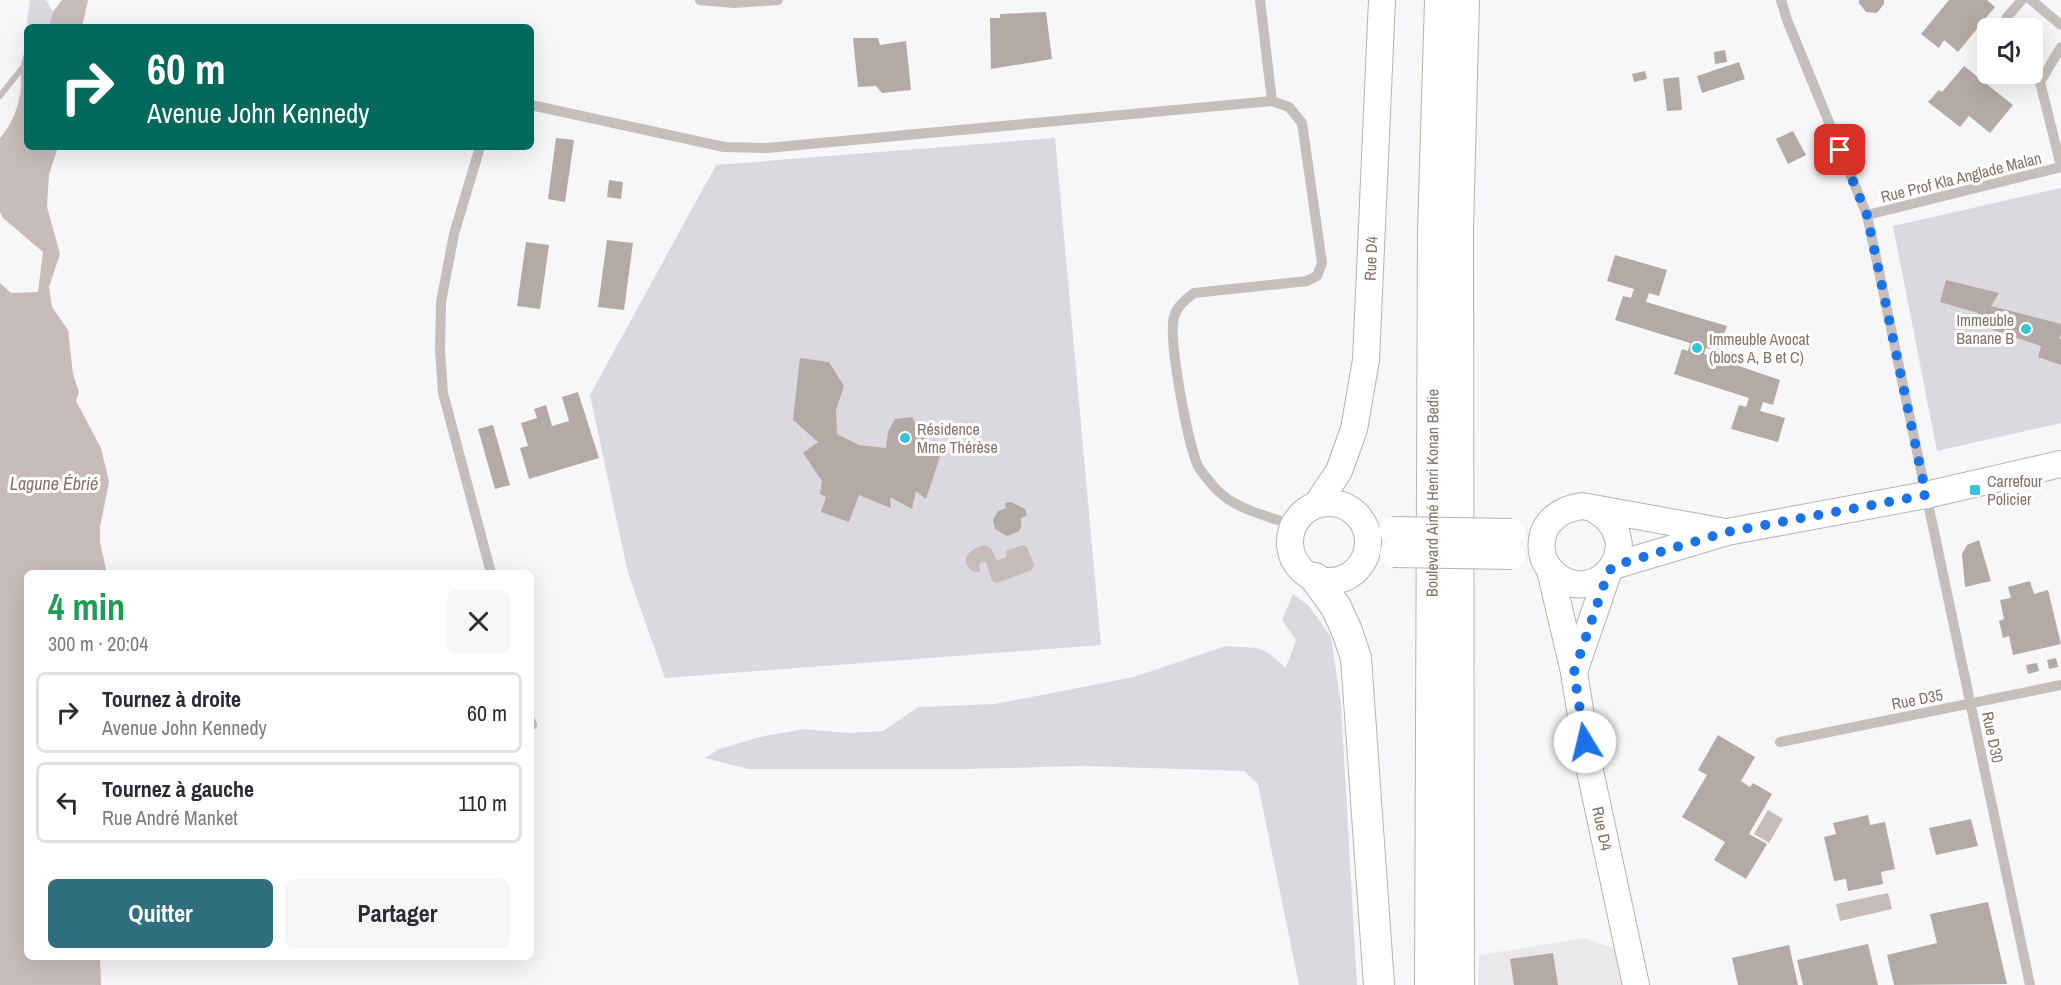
<!DOCTYPE html>
<html lang="fr">
<head>
<meta charset="utf-8">
<style>
	:root { --surface:#fff; --page:#f7f7f7; --text:#2b2b33; --muted:#7c7c81; --line:#e1e1e2; --accent:#306f7d }
	body { margin:0; font-family:"Archivo Narrow",sans-serif; background:var(--page); color:var(--text); height:100vh; display:flex; flex-direction:column; font-size:22px; white-space:nowrap }
	* { box-sizing:border-box; margin:0 }
	p { font-size:20px; color:var(--muted) }
	.icon { flex:none; width:33px; height:33px; fill:none; stroke:currentColor; stroke-width:2; stroke-linecap:round; stroke-linejoin:round }
	.map { position:relative; flex:1; overflow:hidden }
	.details { position:absolute; left:24px; top:570px; width:510px; height:390px; display:flex; flex-direction:column; background:var(--surface); border-radius:9px; box-shadow:0 6px 24px #0002 }
	.details>* { flex:none }
	.banner { position:absolute; left:24px; top:24px; width:510px; height:126px; border-radius:9px; box-shadow:0 6px 24px #0002; background:#00695c; color:#fff; overflow:hidden }
	.buttons { position:absolute; left:1977px; top:18px; display:grid; gap:12px }
	.buttons a { display:grid; place-items:center; width:66px; height:66px; border-radius:9px; background:var(--surface); box-shadow:0 6px 24px #0002; font-size:30px }
	.pin { position:absolute; display:grid; place-items:center; width:51px; height:51px; color:#fff; margin:-26px; border-radius:12px; box-shadow:0 3px 9px #0006 }
	.me { position:absolute; width:66px; margin:-33px; rotate:351deg; stroke-linejoin:round; filter:drop-shadow(0 0 4px #0008) }
	.turn { display:flex; align-items:center; gap:21px; height:126px; padding:0 24px; font-size:27px }
	.turn .icon { width:78px; height:78px; stroke-width:2.5 }
	.turn b { display:block; font-size:42px; line-height:51px }
	.round { display:grid; place-items:center; flex:none; width:63px; height:63px; border-radius:9px; background:var(--page) }
	.headline { display:flex; align-items:center; justify-content:space-between; height:102px; padding:0 24px }
	h1 { font-size:36px; font-weight:800; line-height:45px; color:#1e9e55 }
	.button { display:flex; gap:12px; margin-top:auto; padding:12px 24px }
	.button a { flex:1; height:69px; border-radius:9px; background:var(--accent); color:#fff; font-size:24px; font-weight:800; line-height:69px; text-align:center }
	.button a+a { background:var(--page); color:var(--text) }
	ul { padding:0; list-style:none }
	li { display:flex; align-items:center; gap:18px; height:81px; margin:0 12px 9px; padding:0 12px; border:3px solid var(--line); border-radius:9px }
	li div { flex:1 }
	li b { display:block; font-size:22px }
	li em { font-style:normal }
	.map>svg:first-child { display:block }
	.built { fill:#eae8ea }
	.green { fill:#dcd8df }
	.water { fill:#c8bcba }
	.lines { fill:none; stroke-linecap:round; stroke-linejoin:round }
	.stream { stroke:#c8bcba; stroke-width:6 }
	.building { fill:#b3aaa5 }
	.major-casing { stroke:#b9b3b0; stroke-width:28 }
	.highway-casing { stroke:#b8b3b0; stroke-width:32 }
	.minor { stroke:#c4bebc; stroke-width:10 }
	.major { stroke:#fff; stroke-width:26 }
	.highway { stroke:#fff; stroke-width:30 }
	.major-bridge-casing { stroke:#b9b3b0; stroke-width:28; stroke-linecap:butt }
	.major-bridge { stroke:#fff; stroke-width:26 }
	.route { stroke:#1a73e8; stroke-width:10; stroke-dasharray:0 18 }
	.poi-dot { fill:#37c3d8; stroke:#fff; stroke-width:2 }
	.labels { text-anchor:middle; stroke-width:6; stroke-linejoin:round; paint-order:stroke }
	.street-label { font-size:16px; fill:#85736a; stroke:#fff }
	.poi-label { font-size:16px; fill:#85736a; stroke:#fff; text-anchor:start }
	.water-label { font-size:18px; font-style:italic; fill:#876f6b; stroke:#fff }
</style>
</head>
<body>
<div class="map">
<svg width="2061" height="985" viewBox="0 0 2061 985">
	<rect width="100%" height="100%" fill="#f7f7f9"/>
	<path class="built" d="M 1584,938 L 1616,949 L 1624,985 L 1478,985 L 1479,955 Z"/>
	<path class="green" d="M 30,0 L 46,0 L 53,12 L 49,27 L 31,27 L 27,23 Z
		M 1055,138 L 1101,645 L 665,678 L 628,573 L 590,395 L 716,165 Z
		M 2061,188 L 2061,423 L 1937,451 L 1893,226 Z
		M 1293,594 L 1309,606 L 1331,637 L 1341,705 L 1357,985 L 1299,985 L 1258,784 L 1244,771 L 1083,766 L 968,769 L 748,769 L 705,758 L 719,749 L 764,736 L 804,729 L 848,733 L 883,731 L 918,707 L 995,704 L 1134,677 L 1226,646 L 1257,648 L 1270,654 L 1286,668 L 1296,640 L 1282,620 Z"/>
	<path class="water" d="M 62,0 L 88,0 L 82,27 L 49,27 L 53,12 Z
		M 27,50 L 27,147 L 58,147 L 49,174 L 47,207 L 60,254 L 49,287 L 52,307 L 68,330 L 73,374 L 79,392 L 76,401 L 101,448 L 109,482 L 100,527 L 100,543 L 107,573 L 27,573 L 27,957 L 100,957 L 101,985 L 0,985 L 0,283 L 11,293 L 38,292 L 43,252 L 3,218 L 0,212 L 0,138 C 12,125 20,104 21,86 C 22,74 18,60 27,50 Z
		M 985,545 L 991,548 L 996,559 L 999,560 L 1006,557 L 1006,551 L 1023,545 L 1027,547 L 1034,565 L 1032,570 L 997,583 L 992,581 L 986,562 L 979,563 L 980,572 L 972,571 L 966,564 C 965,551 974,549 985,545 Z
		M 1768,810 L 1783,819 L 1769,843 L 1754,834 Z
		M 1888,893 L 1892,909 L 1840,921 L 1836,904 Z"/>
	<g class="lines">
		<path class="stream" d="M 0,96 L 27,62"/>
	</g>
	<path class="building" d="M 1859,0 L 1884,0 L 1884,4 L 1877,13 L 1866,12 L 1859,3 Z
		M 1949,0 L 1987,0 L 1995,7 L 1958,52 L 1944,40 L 1939,48 L 1921,34 Z
		M 1046,12 L 1052,59 L 991,69 L 990,18 L 1000,18 L 1000,14 Z
		M 853,38 L 878,38 L 880,45 L 906,41 L 911,90 L 882,93 L 876,86 L 858,87 Z
		M 1725,50 L 1727,62 L 1715,64 L 1714,52 Z
		M 1739,62 L 1745,79 L 1702,93 L 1697,76 Z
		M 1964,66 L 2013,105 L 1990,133 L 1969,116 L 1960,127 L 1928,102 L 1939,90 L 1942,92 Z
		M 1645,71 L 1647,79 L 1634,82 L 1632,74 Z
		M 1679,77 L 1682,110 L 1667,111 L 1663,79 Z
		M 1793,131 L 1806,155 L 1788,164 L 1776,139 Z
		M 556,138 L 574,140 L 565,202 L 548,199 Z
		M 609,180 L 623,182 L 621,199 L 607,197 Z
		M 607,240 L 633,243 L 624,310 L 598,307 Z
		M 526,242 L 549,245 L 540,309 L 517,306 Z
		M 1615,255 L 1667,270 L 1659,296 L 1649,293 L 1646,302 L 1727,326 L 1718,351 L 1706,348 L 1704,354 L 1780,380 L 1773,405 L 1763,402 L 1760,411 L 1785,418 L 1778,442 L 1731,429 L 1739,405 L 1746,407 L 1749,398 L 1674,374 L 1682,349 L 1688,351 L 1690,343 L 1615,320 L 1623,296 L 1631,298 L 1634,289 L 1607,281 Z
		M 1946,280 L 1999,293 L 1991,306 L 2061,324 L 2061,334 L 2059,339 L 2061,339 L 2061,365 L 2038,357 L 2041,346 L 1973,323 L 1978,313 L 1940,302 Z
		M 800,358 L 829,362 L 844,386 L 836,410 L 837,434 L 859,445 L 886,448 L 888,432 L 895,419 L 912,417 L 929,446 L 942,450 L 926,499 L 916,491 L 912,509 L 890,497 L 891,508 L 859,495 L 849,522 L 821,512 L 826,497 L 820,494 L 822,481 L 803,453 L 818,442 L 793,420 Z
		M 578,392 L 599,458 L 529,479 L 520,448 L 528,446 L 521,423 L 537,418 L 534,409 L 546,405 L 552,426 L 569,421 L 562,397 Z
		M 493,425 L 510,485 L 495,489 L 478,429 Z
		M 1011,502 L 1025,509 L 1027,516 L 1021,518 L 1021,527 L 1019,531 L 1007,536 L 995,529 L 993,520 L 998,511 L 1006,508 L 1005,503 Z
		M 1979,540 L 1991,581 L 1965,587 L 1962,554 L 1967,545 Z
		M 2030,581 L 2034,594 L 2048,590 L 2061,644 L 2013,655 L 2009,636 L 2003,638 L 1999,621 L 2004,619 L 2000,600 L 2011,598 L 2008,587 Z
		M 2056,658 L 2058,667 L 2049,669 L 2047,660 Z
		M 2037,663 L 2039,671 L 2028,674 L 2026,665 Z
		M 1718,735 L 1755,757 L 1741,781 L 1750,787 L 1753,783 L 1772,794 L 1749,834 L 1767,844 L 1746,879 L 1714,860 L 1725,842 L 1682,817 L 1707,775 L 1698,770 Z
		M 1868,815 L 1870,825 L 1885,822 L 1895,869 L 1881,872 L 1883,884 L 1848,891 L 1846,879 L 1834,881 L 1824,837 L 1836,834 L 1833,823 Z
		M 1971,819 L 1978,846 L 1936,855 L 1929,828 Z
		M 1988,902 L 2007,984 L 1894,985 L 1887,955 L 1937,943 L 1930,914 Z
		M 1868,944 L 1878,985 L 1803,985 L 1797,960 Z
		M 1789,945 L 1798,985 L 1738,985 L 1732,958 Z
		M 1553,953 L 1558,985 L 1514,985 L 1510,959 Z"/>
	<g class="lines">
		<g class="major-casing">
			<g id="major">
				<circle cx="1329" cy="542" r="39"/>
				<path id="s1" d="M 1317,504 L 1339,471 L 1354,429 L 1366,360 L 1382,0"/>
				<path d="M 1594,509 C 1651,542 1597,609 1556,575 C 1550,570 1545,564 1543,557 C 1536,528 1555,510 1582,506 L 1720,531"/>
				<path d="M 1613,566 L 1727,532 L 1926,495 L 2061,464"/>
				<path id="s2" d="M 1550,570 L 1574,672 L 1589,766 L 1636,985"/>
				<path d="M 1574,672 L 1608,573"/>
			</g>
		</g>
		<g class="highway-casing">
			<g id="highway">
				<path d="M 1315,578 L 1336,607 L 1347,631 L 1356,658 L 1379,985"/>
				<path id="s3" d="M 1430,985 L 1433,232 L 1440,0"/>
				<path d="M 1459,985 L 1458,229 L 1464,0"/>
			</g>
		</g>
		<path class="minor" d="M 700,0 L 734,3 L 778,0
			M 1260,0 L 1272,101
			M 1781,0 L 1787,20 L 1867,215 L 2030,985
			M 2031,0 L 2061,25
			M 2002,28 L 2007,17 L 2022,0
			M 2028,74 L 2040,82 L 2061,166
			M 2040,82 L 2061,47
			M 531,105 L 724,147 L 767,148 L 1272,101 L 1289,107 L 1302,123 L 1322,263 L 1317,276 L 1307,281 L 1194,293 C 1185,300 1177,306 1174,317 C 1168,339 1188,445 1198,466 C 1202,473 1209,481 1215,488 C 1234,509 1267,516 1293,525
			M 480,147 L 454,234 L 441,302 L 440,349 L 443,393 L 491,573
			M 1867,215 L 2061,167
			M 531,722 L 532,725
			M 1780,742 L 2061,685"/>
		<use href="#major" class="major"/>
		<use href="#highway" class="highway"/>
		<g class="major-bridge-casing">
			<path id="major-bridge" d="M 1392,530 L 1512,532
				M 1393,554 L 1512,556"/>
		</g>
		<use href="#major-bridge" class="major-bridge"/>
	</g>
	<g class="lines">
		<path class="route" d="M 1585,742 L 1574,672 L 1608,573 L 1613,566 L 1727,532 L 1926,495 L 1867,215 L 1840,150"/>
	</g>
	<g class="poi-dot">
		<circle cx="2026" cy="329" r="6"/>
		<circle cx="1697" cy="348" r="6"/>
		<circle cx="905" cy="438" r="6"/>
		<rect x="1969" y="484" width="12" height="12" rx="3"/>
	</g>
	<g class="labels">
		<g class="street-label">
			<text transform="translate(1961 177) rotate(-14)" y="6">Rue Prof Kla Anglade Malan</text>
			<text dy="6" stroke="none"><textPath href="#s1" startOffset="256">Rue D4</textPath></text>
			<text dy="6" stroke="none"><textPath href="#s3" startOffset="492">Boulevard Aimé Henri Konan Bedie</textPath></text>
			<text transform="translate(1917 699) rotate(-11)" y="6">Rue D35</text>
			<text transform="translate(1993 737) rotate(78)" y="6">Rue D30</text>
			<text dy="6" stroke="none"><textPath href="#s2" startOffset="264">Rue D4</textPath></text>
		</g>
		<g class="poi-label">
			<text x="2014" y="326" text-anchor="end">Immeuble<tspan x="2014" dy="18">Banane B</tspan></text>
			<text x="1709" y="345">Immeuble Avocat<tspan x="1709" dy="18">(blocs A, B et C)</tspan></text>
			<text x="917" y="435">Résidence<tspan x="917" dy="18">Mme Thérèse</tspan></text>
			<text x="1987" y="487">Carrefour<tspan x="1987" dy="18">Policier</tspan></text>
		</g>
		<g class="water-label">
			<text x="54" y="490">Lagune Ébrié</text>
		</g>
	</g>
</svg>
<div class="buttons">
<a><svg class="icon" aria-label="sound" viewBox="0 0 24 24"><path d="M4 9h4l5-4v14l-5-4H4zM17 9q2 3 0 6"/></svg></a>
</div>
<div class="pin" style="left:1840px;top:150px;background:#d93025"><svg class="icon" aria-label="arrive" viewBox="0 0 24 24"><path d="M6 21V4h12l-3 4 3 4H6"/></svg></div>
<svg class="me" style="left:1585px;top:742px" viewBox="-20 -20 40 40"><circle r="19" fill="#fff"/><path d="M0-13L10 11 0 6-10 11z" fill="#1a73e8"/></svg>
<div class="banner">
<div class="turn"><svg class="icon" aria-label="right" viewBox="0 0 24 24"><path d="M7 20v-9h11M14 6l5 5-5 5"/></svg><div><b>60 m</b>Avenue John Kennedy</div></div>
</div>
<section class="details">
<div class="headline"><div><h1>4 min</h1><p>300 m · 20:04</p></div><a class="round"><svg class="icon" aria-label="close" viewBox="0 0 24 24"><path d="M6 6l12 12M18 6L6 18"/></svg></a></div>
<ul>
<li><svg class="icon" aria-label="right" viewBox="0 0 24 24"><path d="M7 20v-9h11M14 6l5 5-5 5"/></svg><div><b>Tournez à droite</b><p>Avenue John Kennedy</p></div><em>60 m</em></li>
<li><svg class="icon" aria-label="left" viewBox="0 0 24 24"><path d="M17 20v-9H6M10 6l-5 5 5 5"/></svg><div><b>Tournez à gauche</b><p>Rue André Manket</p></div><em>110 m</em></li>
</ul>
<div class="button"><a>Quitter</a><a>Partager</a></div>
</section>
</div>
</body>
</html>
